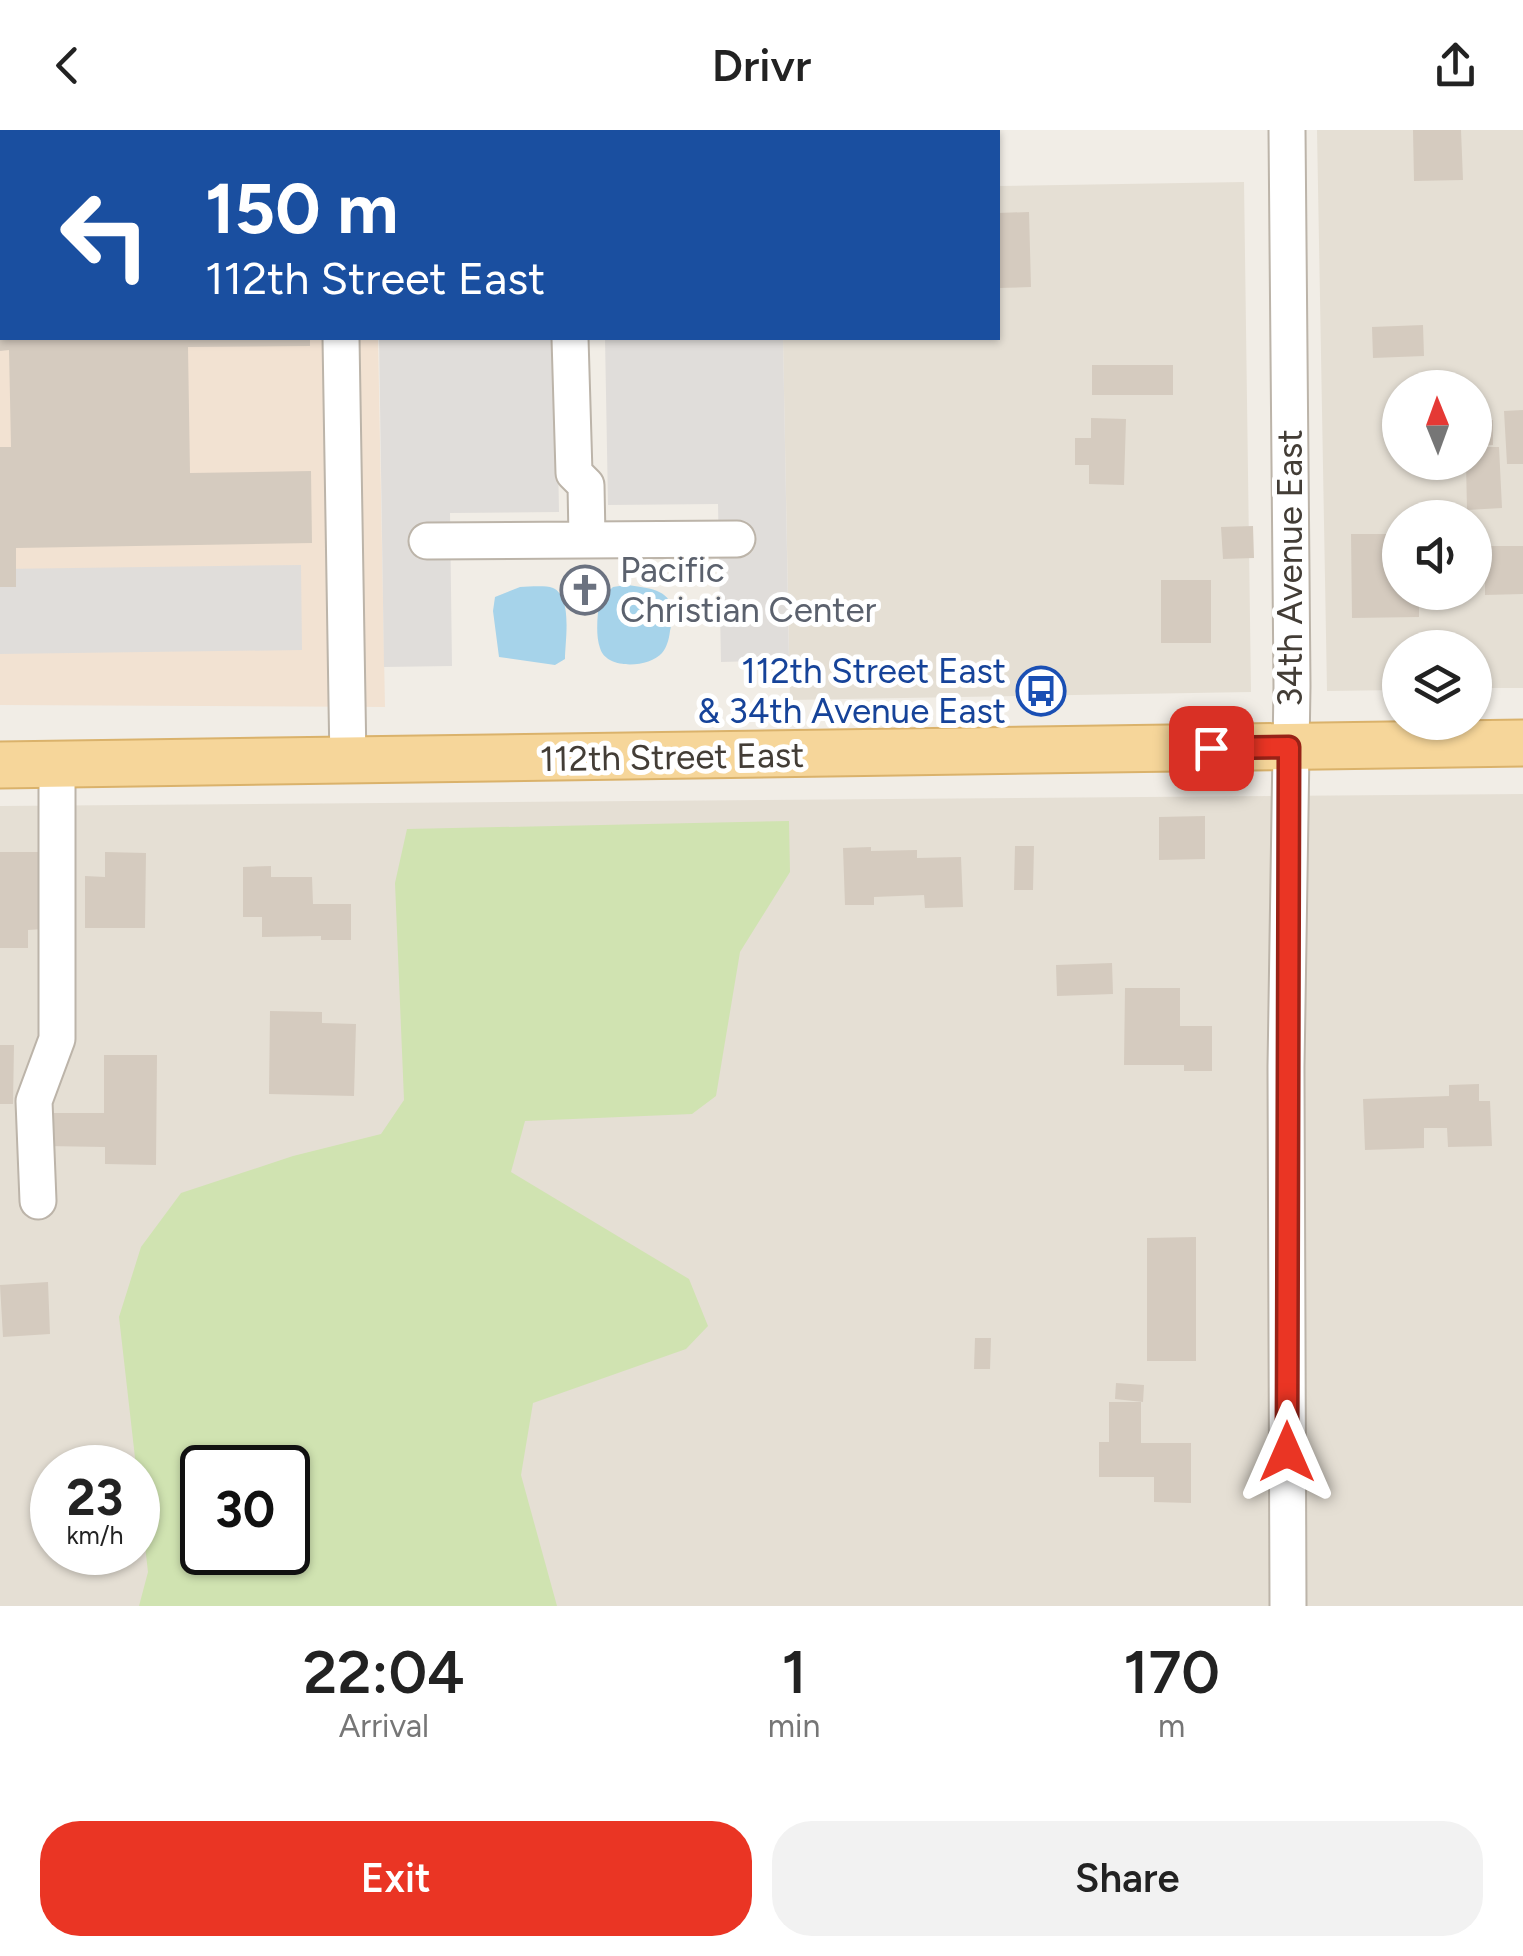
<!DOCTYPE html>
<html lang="en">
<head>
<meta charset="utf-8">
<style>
	:root { --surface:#fff; --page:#f2f2f2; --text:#222; --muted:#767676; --accent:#ea3524 }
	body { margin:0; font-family:Figtree,sans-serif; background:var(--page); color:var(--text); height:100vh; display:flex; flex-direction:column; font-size:38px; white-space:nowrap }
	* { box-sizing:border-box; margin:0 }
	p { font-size:32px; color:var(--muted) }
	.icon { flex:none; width:55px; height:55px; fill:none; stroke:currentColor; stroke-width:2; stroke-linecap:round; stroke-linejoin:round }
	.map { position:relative; height:1476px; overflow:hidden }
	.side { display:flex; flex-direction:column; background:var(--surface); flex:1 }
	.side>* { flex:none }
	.banner { position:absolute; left:0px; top:0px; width:1000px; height:210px; box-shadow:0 2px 8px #0004; background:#1a4fa0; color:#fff; overflow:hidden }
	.needle { width:65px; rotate:359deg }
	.tools { position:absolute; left:1382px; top:240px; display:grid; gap:20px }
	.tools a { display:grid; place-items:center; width:110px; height:110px; border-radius:50%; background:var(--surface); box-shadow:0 2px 8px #0004; font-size:50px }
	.speed { position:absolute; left:30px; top:1315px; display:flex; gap:20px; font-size:50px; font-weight:700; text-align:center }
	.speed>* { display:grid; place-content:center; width:130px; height:130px; border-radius:50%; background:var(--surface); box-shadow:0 2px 8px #0004; line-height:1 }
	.speed small { font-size:25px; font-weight:400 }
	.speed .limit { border:5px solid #111; border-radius:15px; background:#fff; color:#111 }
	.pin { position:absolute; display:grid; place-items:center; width:85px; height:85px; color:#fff; margin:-42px; border-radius:20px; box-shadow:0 5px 15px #0006 }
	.me { position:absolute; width:110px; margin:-55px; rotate:0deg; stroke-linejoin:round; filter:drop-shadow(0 0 8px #0008) }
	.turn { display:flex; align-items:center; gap:35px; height:210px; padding:0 40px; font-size:45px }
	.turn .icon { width:130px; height:130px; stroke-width:2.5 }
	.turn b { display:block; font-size:70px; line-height:85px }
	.eta { display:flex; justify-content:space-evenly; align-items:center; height:170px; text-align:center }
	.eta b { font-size:60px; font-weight:600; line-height:70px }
	.button { display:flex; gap:20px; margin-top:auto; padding:20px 40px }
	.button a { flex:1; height:115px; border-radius:40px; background:var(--accent); color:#fff; font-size:40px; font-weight:600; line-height:115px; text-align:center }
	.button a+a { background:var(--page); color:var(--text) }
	header { display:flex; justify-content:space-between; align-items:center; height:130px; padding:0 40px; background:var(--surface); font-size:45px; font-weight:600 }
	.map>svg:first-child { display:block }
	.residential { fill:#e5dfd4; fill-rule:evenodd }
	.commercial { fill:#f2e2d2 }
	.green { fill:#d0e3b1; fill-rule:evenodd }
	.parking { fill:#e0ddda }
	.water { fill:#a6d3ea }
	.building { fill:#d5cbbf }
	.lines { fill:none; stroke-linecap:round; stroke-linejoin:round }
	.minor-casing { stroke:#bcb4a9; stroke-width:39 }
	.major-casing { stroke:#dab26b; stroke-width:49 }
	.minor { stroke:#fff; stroke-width:35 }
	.major { stroke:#f6d69a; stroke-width:45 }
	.route-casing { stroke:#982217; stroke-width:25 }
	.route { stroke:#ea3524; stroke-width:18 }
	.labels { text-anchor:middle; stroke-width:10; stroke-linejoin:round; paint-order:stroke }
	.street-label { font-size:35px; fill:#433d36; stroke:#fff }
	.worship-label { font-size:35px; fill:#5b616d; stroke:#fff; text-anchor:start }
	.transit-label { font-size:35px; fill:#164399; stroke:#fff; text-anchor:end }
</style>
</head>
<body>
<header><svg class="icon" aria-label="back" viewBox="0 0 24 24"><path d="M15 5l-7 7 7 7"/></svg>Drivr<svg class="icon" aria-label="share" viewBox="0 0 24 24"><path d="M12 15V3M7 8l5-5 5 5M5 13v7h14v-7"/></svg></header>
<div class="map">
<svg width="1523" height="1476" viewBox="0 0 1523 1476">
	<rect width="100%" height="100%" fill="#f1ede6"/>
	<path class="residential" d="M 1317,0 L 1523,0 L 1523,558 L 1475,558 L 1475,518 L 1400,518 L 1400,560 L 1327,561 ZM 1400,258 L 1475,258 L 1475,332 L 1400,332 ZM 1400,388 L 1475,388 L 1475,462 L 1400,462 Z
		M 1244,52 L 1251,562 L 790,570 L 783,208 L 998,208 L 998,56 Z
		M 1523,664 L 1523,1476 L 0,1476 L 0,676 ZM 52,1338 L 138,1338 L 138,1422 L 52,1422 ZM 202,1338 L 288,1338 L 288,1422 L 202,1422 Z"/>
	<path class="commercial" d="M 0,0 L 374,0 L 2,2 L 2,208 L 378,208 L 385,577 L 0,575 Z"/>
	<path class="green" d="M 789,691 L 790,742 L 740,822 L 716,966 L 692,984 L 525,991 L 511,1042 L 689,1149 L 708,1196 L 686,1219 L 533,1273 L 521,1345 L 557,1476 L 139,1476 L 148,1442 L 119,1187 L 141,1117 L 181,1063 L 293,1026 L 381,1004 L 404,970 L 395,753 L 407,699 ZM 202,1338 L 288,1338 L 288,1422 L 202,1422 Z"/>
	<path class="parking" d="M 0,0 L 353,0 L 353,2 L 2,2 L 0,88 Z
		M 379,208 L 556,208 L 559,382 L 450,383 L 452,536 L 384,537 Z
		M 605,208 L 783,208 L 789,530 L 721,532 L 718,374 L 608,375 Z
		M 301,435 L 302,520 L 0,524 L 0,439 Z"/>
	<path class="water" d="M 626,455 C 660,459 679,462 670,501 C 669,509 667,517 662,523 C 649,538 606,540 600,518 C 595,503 598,485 599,470 L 613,457 Z
		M 520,457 C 529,457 544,455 553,458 C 573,467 565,511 565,529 L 555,535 L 499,527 L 493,481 L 495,467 Z"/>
	<path class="building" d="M 1413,0 L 1461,0 L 1463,50 L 1414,51 Z
		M 1029,82 L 1031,157 L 998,158 L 998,83 Z
		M 1423,195 L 1424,226 L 1373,228 L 1372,197 Z
		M 0,208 L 310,208 L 310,216 L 188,217 L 190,343 L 311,341 L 312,413 L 16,418 L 16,457 L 0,457 L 0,317 L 11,317 L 9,220 L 0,221 Z
		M 1092,235 L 1173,235 L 1173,265 L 1092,265 Z
		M 1523,280 L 1523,334 L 1507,334 L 1504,281 Z
		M 1091,288 L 1126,289 L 1124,355 L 1089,354 L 1089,335 L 1075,335 L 1075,308 L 1091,308 Z
		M 1493,290 L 1493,315 L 1475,316 L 1475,291 Z
		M 1475,317 L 1499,317 L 1502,378 L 1467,380 L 1466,332 L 1475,332 Z
		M 1253,396 L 1254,428 L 1223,429 L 1221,397 Z
		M 1351,404 L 1393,404 L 1393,430 L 1400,430 L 1400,462 L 1419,462 L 1419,487 L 1352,488 Z
		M 1485,416 L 1523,416 L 1523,464 L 1485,465 Z
		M 1161,450 L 1211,450 L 1211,513 L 1161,513 Z
		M 1205,686 L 1205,729 L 1159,730 L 1159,687 Z
		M 1015,716 L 1034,716 L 1033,760 L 1014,760 Z
		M 871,717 L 871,721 L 917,720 L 917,728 L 961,727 L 963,777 L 925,778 L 924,765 L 874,767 L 874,775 L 845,775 L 843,718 Z
		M 0,722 L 42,722 L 43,799 L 28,800 L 28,818 L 0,818 Z
		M 105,722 L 146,723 L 145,798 L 85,798 L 85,746 L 105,747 Z
		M 271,736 L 271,747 L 312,747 L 313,774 L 351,774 L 351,810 L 321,810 L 321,806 L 262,807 L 262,787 L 243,787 L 243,737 Z
		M 1112,833 L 1113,864 L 1057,866 L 1056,835 Z
		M 1125,858 L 1180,858 L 1180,896 L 1212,896 L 1212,941 L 1184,941 L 1184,935 L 1124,935 Z
		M 270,881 L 322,882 L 322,893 L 356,894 L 354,966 L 269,964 Z
		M 0,915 L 14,915 L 13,974 L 0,974 Z
		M 104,925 L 157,925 L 156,1035 L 105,1034 L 105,1017 L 46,1016 L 47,983 L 104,983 Z
		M 1479,954 L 1479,971 L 1490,971 L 1492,1016 L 1448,1017 L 1447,998 L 1424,998 L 1424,1018 L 1365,1020 L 1363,969 L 1449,966 L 1449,955 Z
		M 1196,1107 L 1196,1231 L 1147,1231 L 1147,1108 Z
		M 48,1152 L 50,1204 L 3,1207 L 0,1155 Z
		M 975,1208 L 991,1208 L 990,1239 L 974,1239 Z
		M 1116,1253 L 1144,1255 L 1143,1272 L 1115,1269 Z
		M 1109,1272 L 1141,1272 L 1141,1313 L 1191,1313 L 1191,1373 L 1154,1372 L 1154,1347 L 1099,1347 L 1099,1312 L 1109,1312 Z"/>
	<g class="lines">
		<g class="minor-casing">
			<path id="minor" d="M 537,0 L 538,2
				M 1287,0 L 1292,556 L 1286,937 L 1288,1476
				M 619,2 L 620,0
				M 341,208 L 348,632
				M 570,208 L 574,343 L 586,355 L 587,408
				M 427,411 L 737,409
				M 38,1071 L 34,971 L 57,909 L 57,635"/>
		</g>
		<g class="major-casing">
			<path id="major" d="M 0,635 L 1523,613"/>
		</g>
		<use href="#minor" class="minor"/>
		<use href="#major" class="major"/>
	</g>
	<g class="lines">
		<g class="route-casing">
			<path id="route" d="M 1211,618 L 1289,617 L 1287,1322"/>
		</g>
		<use href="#route" class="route"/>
	</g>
	<defs>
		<g id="church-ring" transform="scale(2.5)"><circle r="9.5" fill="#fff" stroke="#6b7280" stroke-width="1.5"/><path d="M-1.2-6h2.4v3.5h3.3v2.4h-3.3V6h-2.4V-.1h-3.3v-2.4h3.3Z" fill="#6b7280"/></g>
		<g id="bus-ring" transform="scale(2.5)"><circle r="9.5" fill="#fff" stroke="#1a4fb4" stroke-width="1.5"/><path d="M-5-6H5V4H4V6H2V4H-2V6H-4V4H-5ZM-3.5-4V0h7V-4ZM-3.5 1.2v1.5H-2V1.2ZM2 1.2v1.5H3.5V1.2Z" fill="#1a4fb4"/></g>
	</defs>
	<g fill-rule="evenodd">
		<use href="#church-ring" x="585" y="460"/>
		<use href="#bus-ring" x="1041" y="561"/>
	</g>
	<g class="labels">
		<g class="street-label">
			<text transform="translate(1290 438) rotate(-90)" y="12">34th Avenue East</text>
			<text transform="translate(672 627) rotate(-1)" y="12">112th Street East</text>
		</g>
		<g class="worship-label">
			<text x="620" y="452">Pacific<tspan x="620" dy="40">Christian Center</tspan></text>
		</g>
		<g class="transit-label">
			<text x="1006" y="553">112th Street East<tspan x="1006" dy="40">&amp; 34th Avenue East</tspan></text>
		</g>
	</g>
</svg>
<div class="tools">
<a><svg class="needle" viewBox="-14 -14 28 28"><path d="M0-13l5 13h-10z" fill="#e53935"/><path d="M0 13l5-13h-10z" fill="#767676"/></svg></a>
<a><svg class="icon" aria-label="sound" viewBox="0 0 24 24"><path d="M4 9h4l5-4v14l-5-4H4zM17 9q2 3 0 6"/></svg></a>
<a><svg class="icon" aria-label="layers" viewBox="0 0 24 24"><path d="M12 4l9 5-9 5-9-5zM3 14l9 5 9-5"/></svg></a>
</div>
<div class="speed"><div>23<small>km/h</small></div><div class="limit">30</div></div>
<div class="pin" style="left:1211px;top:618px;background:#d93025"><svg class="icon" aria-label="arrive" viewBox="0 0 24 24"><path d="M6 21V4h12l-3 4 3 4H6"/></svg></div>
<svg class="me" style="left:1287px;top:1322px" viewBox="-20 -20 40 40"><path d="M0-17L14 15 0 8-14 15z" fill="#ea3524" stroke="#fff" stroke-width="4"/></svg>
<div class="banner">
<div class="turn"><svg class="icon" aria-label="left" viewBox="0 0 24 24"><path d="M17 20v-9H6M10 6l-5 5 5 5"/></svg><div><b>150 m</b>112th Street East</div></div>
</div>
</div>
<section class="side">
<div class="eta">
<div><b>22:04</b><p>Arrival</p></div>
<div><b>1</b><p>min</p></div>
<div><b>170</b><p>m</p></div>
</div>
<div class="button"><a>Exit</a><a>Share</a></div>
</section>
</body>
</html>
